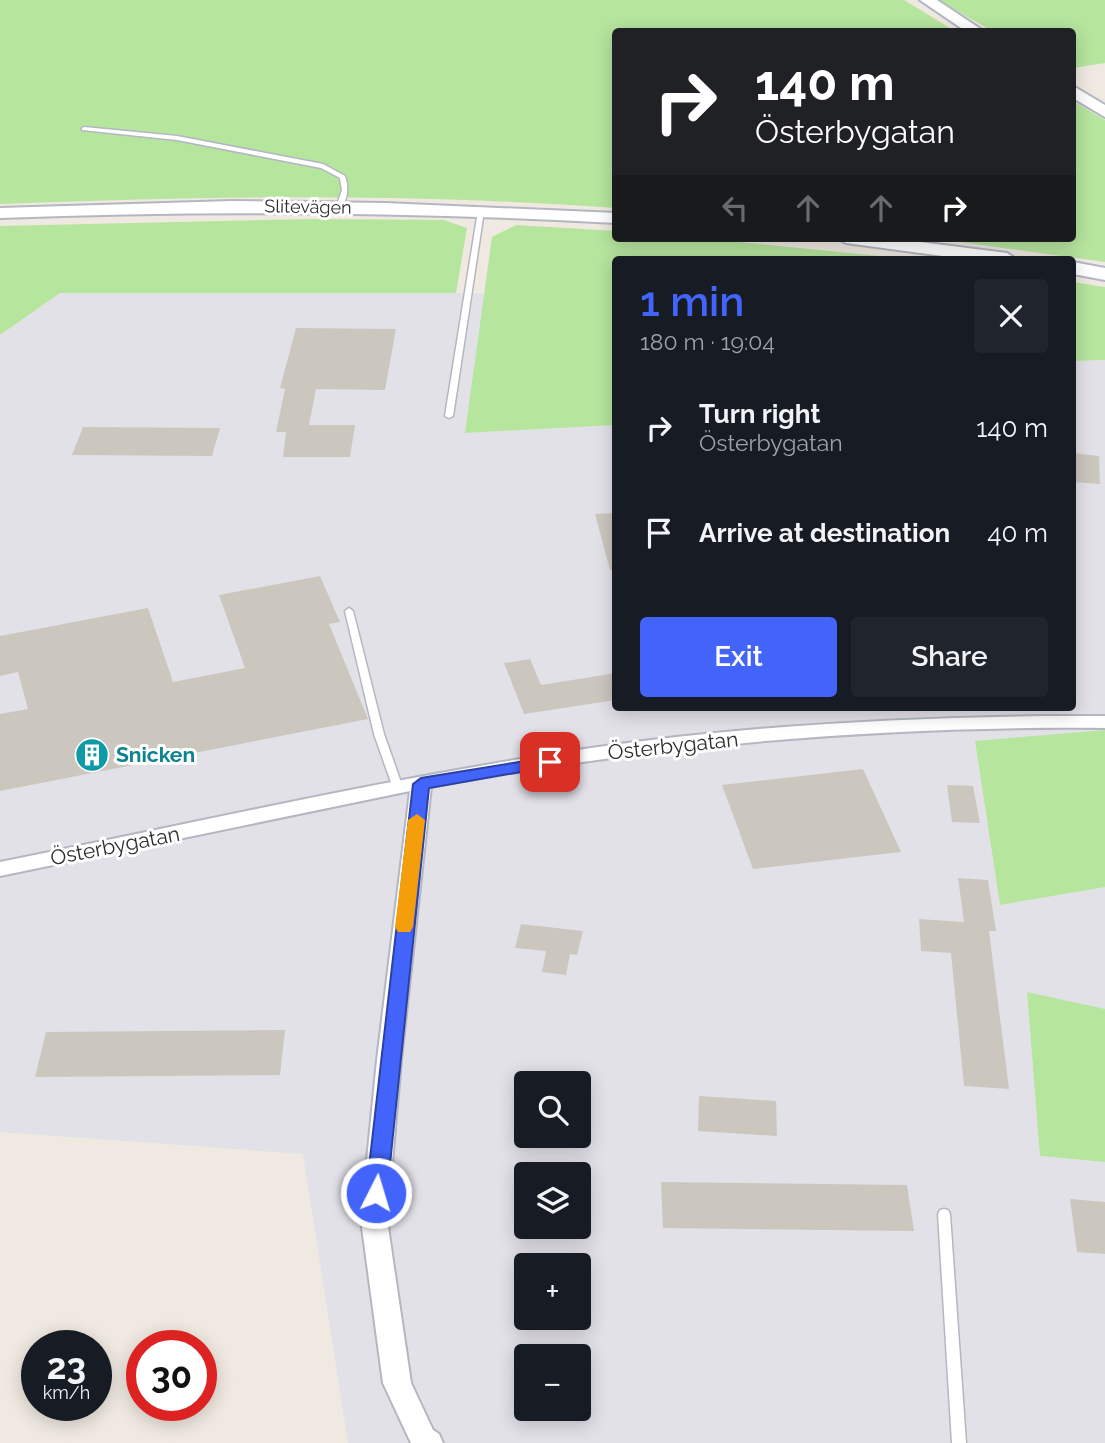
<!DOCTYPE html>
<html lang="en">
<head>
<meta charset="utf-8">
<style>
	:root { --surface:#171b24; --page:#20242c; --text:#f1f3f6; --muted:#9ea1a6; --accent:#4264fb }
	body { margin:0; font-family:Raleway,sans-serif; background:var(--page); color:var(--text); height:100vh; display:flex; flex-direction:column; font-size:26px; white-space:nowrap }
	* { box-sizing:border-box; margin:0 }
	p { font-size:23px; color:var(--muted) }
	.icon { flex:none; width:38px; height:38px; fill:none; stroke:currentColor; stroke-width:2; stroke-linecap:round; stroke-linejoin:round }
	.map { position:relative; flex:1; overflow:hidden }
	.details { position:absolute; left:612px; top:256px; width:464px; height:455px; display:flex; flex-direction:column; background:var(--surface); border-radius:7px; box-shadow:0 4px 18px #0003 }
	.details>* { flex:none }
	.top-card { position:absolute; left:612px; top:28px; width:464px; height:214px; border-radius:7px; box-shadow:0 4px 18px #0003; background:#202124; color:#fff; overflow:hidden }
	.buttons { position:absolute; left:514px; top:1071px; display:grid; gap:14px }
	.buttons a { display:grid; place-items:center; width:77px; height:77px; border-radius:7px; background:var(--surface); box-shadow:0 4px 18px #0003; font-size:35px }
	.speed { position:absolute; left:21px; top:1330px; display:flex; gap:14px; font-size:35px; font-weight:700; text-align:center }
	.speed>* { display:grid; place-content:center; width:91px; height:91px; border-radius:50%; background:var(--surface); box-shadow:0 4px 18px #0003; line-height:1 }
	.speed small { font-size:18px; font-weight:400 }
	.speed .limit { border:10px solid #d22; background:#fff; color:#111 }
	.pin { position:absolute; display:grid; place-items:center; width:60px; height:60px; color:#fff; margin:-30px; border-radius:14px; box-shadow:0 4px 10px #0006 }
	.me { position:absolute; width:77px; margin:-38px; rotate:5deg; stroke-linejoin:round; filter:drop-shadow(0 0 5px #0008) }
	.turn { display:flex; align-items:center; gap:24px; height:147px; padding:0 28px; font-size:32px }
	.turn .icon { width:91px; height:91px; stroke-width:2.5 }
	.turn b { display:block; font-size:49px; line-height:60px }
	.lanes { display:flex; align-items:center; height:66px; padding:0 28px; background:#0003; justify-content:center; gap:35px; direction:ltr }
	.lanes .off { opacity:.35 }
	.round { display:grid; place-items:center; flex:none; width:74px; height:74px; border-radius:7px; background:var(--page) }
	.head { display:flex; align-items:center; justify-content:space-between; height:119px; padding:0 28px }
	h1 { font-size:42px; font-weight:600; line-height:52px; color:var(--accent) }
	.cta { display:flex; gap:14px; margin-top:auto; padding:14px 28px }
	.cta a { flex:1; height:80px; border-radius:7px; background:var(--accent); color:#fff; font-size:28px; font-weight:600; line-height:80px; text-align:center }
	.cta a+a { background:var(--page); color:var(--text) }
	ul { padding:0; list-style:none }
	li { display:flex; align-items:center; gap:21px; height:105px; padding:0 28px }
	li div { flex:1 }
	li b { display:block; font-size:26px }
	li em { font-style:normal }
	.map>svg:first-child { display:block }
	.industrial { fill:#e3e1e8; fill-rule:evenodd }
	.green { fill:#b6e59e }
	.building { fill:#cbc7bf }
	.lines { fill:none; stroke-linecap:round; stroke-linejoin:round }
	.lane-casing { stroke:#b4b7c1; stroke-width:3 }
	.street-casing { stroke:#b4b7c1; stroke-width:4 }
	.secondary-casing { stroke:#b4b7c1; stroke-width:4 }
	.lane { fill:#fff; fill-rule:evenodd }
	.street { fill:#fff; fill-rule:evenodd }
	.secondary { fill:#fff; fill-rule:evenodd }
	.route { fill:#4264fb; stroke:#2b41a3; stroke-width:2 }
	.slow { fill:#f59e0b }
	.labels { text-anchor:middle; stroke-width:6; stroke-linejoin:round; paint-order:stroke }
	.far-street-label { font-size:18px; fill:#2e2e2e; stroke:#fff }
	.street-label { font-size:21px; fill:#2e2e2e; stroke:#fff }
	.culture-label { font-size:21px; font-weight:bold; fill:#0d838f; stroke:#fff; text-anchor:start }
</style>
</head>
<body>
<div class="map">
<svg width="1105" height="1443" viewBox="0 0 1105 1443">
	<rect width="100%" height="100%" fill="#efe9e1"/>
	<path class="industrial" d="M 60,293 L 486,293 L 465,433 L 616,425 L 616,707 L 1073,707 L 1073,361 L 1105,360 L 1105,730 L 975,742 L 1000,905 L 1105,887 L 1105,1009 L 1027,993 L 1040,1156 L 1105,1162 L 1105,1443 L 348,1443 L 303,1154 L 0,1132 L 0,335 ZM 527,1083 L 579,1083 L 579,1136 L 527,1136 ZM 527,1174 L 579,1174 L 579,1227 L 527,1227 ZM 527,1265 L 579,1265 L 579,1318 L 527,1318 ZM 527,1356 L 579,1356 L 579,1409 L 527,1409 Z"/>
	<path class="green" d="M 0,0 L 904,0 L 955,31 L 616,32 L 616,208 C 411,193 205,196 0,204 Z
		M 938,0 L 1105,0 L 1105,63 L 1073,68 L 1073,32 L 992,31 Z
		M 1073,101 L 1105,120 L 1105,262 L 932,238 L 1073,238 Z
		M 311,219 L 444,220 L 467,228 L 456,293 L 60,293 L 0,335 L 0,226 Z
		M 516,225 L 616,231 L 616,238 L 700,238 L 910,259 L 616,259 L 616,425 L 465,433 L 492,237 Z
		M 1073,282 L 1105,287 L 1105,360 L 1073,361 Z
		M 1105,730 L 1105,887 L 1000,905 L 975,741 Z
		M 1027,992 L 1105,1009 L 1105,1162 L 1040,1156 Z"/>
	<path class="building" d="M 296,328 L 396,329 L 385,390 L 316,389 L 309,425 L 355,425 L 350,457 L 283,457 L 286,432 L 276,432 L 285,389 L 280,388 Z
		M 83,427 L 220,428 L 212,456 L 72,455 Z
		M 1073,453 L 1099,456 L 1100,484 L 1073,482 Z
		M 616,513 L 616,570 L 610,570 L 595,514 Z
		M 320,576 L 340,622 L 329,624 L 368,719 L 0,791 L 0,714 L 28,709 L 18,672 L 0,676 L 0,636 L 148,608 L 173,682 L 245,668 L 219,595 Z
		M 530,659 L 541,685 L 616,673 L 616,700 L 524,714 L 504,663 Z
		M 863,769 L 901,852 L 753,869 L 722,785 Z
		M 947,785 L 973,786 L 980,823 L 952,822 Z
		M 958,878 L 988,880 L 996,931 L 989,931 L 1009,1089 L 964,1086 L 951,953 L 921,951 L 919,919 L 964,922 Z
		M 521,924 L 583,931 L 577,955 L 570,954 L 566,975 L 542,972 L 546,951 L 515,948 Z
		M 285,1030 L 280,1075 L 35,1077 L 46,1032 Z
		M 699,1096 L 776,1101 L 777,1136 L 698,1131 Z
		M 661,1182 L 907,1185 L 914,1231 L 663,1228 Z
		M 1070,1199 L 1105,1202 L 1105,1254 L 1077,1252 Z"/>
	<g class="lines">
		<g class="lane-casing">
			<path id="lane" d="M 84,127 L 177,136 L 323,164 L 345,176 C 349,187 348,201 339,209 L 336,207 L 342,190 L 340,178 L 321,168 L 177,140 L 82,130 L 82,128 Z
				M 481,209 L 484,211 L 453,416 L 449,418 L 445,416 L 478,211 Z
				M 349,608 L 353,611 L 384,734 L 403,788 L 402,790 L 394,790 L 393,788 L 374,734 L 345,611 Z
				M 944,1209 L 948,1210 L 950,1214 L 966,1443 L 952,1443 L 938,1214 L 940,1210 Z"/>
		</g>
		<g class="street-casing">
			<path id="street" d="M 1042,716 L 1105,716 L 1105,728 C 878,726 653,745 431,787 L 401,1060 L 387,1220 L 411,1383 L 433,1430 L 439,1434 L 443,1443 L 411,1443 L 383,1383 L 361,1220 L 377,1060 L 410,791 L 0,876 L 0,862 C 199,822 397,776 598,747 C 745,726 894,718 1042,716 Z"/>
		</g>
		<g class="secondary-casing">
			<path id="secondary" d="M 920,0 L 937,0 L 985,32 L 967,32 Z
				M 1073,86 L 1105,105 L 1105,117 L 1073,98 Z
				M 231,201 L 385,203 L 616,213 L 616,223 C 411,212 206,210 0,218 L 0,208 Z
				M 837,238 L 888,238 L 1007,253 L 1016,259 L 965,259 L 846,243 Z
				M 1073,262 L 1105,268 L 1105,280 L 1073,274 Z"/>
		</g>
		<use href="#lane" class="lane"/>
		<use href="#street" class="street"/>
		<use href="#secondary" class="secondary"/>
	</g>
	<path class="route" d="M 550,757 L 558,762 L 555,766 L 429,788 L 387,1193 L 384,1199 L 376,1202 L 369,1199 L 366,1193 L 413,784 L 421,778 Z"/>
	<path class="slow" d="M 417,814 L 425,820 L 413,927 L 410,932 L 398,932 L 395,927 L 408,820 Z"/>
	<defs>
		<g id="building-disc" transform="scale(1.75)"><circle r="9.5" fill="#0f9aa8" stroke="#fff"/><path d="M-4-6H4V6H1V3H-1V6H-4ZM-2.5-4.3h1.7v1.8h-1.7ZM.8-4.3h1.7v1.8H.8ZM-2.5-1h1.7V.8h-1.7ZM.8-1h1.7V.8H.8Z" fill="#fff"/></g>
	</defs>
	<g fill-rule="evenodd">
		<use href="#building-disc" x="92" y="755"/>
	</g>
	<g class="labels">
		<g class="far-street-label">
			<text transform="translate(308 207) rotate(1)" y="6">Slitevägen</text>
		</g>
		<g class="street-label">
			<text transform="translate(673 746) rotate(-6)" y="7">Österbygatan</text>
			<text transform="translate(115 846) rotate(-11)" y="7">Österbygatan</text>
		</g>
		<g class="culture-label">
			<text x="116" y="762">Snicken</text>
		</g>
	</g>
</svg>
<div class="buttons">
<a><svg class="icon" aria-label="search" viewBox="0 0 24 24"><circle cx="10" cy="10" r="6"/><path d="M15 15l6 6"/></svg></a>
<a><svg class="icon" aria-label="layers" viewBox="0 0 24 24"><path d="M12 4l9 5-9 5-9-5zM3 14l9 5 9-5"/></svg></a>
<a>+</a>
<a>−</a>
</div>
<div class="speed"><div>23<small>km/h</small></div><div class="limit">30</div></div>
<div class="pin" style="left:550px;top:762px;background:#d93025"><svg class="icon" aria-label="arrive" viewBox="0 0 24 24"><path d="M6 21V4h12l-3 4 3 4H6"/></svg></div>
<svg class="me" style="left:376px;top:1193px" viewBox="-20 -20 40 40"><circle r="17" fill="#4264fb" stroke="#fff" stroke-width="3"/><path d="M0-11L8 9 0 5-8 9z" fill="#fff"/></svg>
<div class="top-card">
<div class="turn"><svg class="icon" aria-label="right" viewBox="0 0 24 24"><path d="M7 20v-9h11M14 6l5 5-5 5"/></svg><div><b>140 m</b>Österbygatan</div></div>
<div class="lanes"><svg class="icon off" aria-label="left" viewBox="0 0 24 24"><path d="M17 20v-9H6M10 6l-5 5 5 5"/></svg><svg class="icon off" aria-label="ahead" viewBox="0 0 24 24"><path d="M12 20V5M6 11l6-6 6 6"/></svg><svg class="icon off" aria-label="ahead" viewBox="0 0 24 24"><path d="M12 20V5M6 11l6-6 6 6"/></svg><svg class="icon" aria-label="right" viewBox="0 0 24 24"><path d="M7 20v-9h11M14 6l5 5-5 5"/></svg></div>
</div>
<section class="details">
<div class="head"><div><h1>1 min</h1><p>180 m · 19:04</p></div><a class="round"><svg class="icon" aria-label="close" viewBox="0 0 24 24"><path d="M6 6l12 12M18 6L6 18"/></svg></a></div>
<ul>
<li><svg class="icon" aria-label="right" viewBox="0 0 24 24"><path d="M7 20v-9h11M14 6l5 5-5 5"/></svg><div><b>Turn right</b><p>Österbygatan</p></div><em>140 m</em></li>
<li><svg class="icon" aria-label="arrive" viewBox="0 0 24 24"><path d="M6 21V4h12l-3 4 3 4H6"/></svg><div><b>Arrive at destination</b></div><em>40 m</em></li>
</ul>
<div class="cta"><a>Exit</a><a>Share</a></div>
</section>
</div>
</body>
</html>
